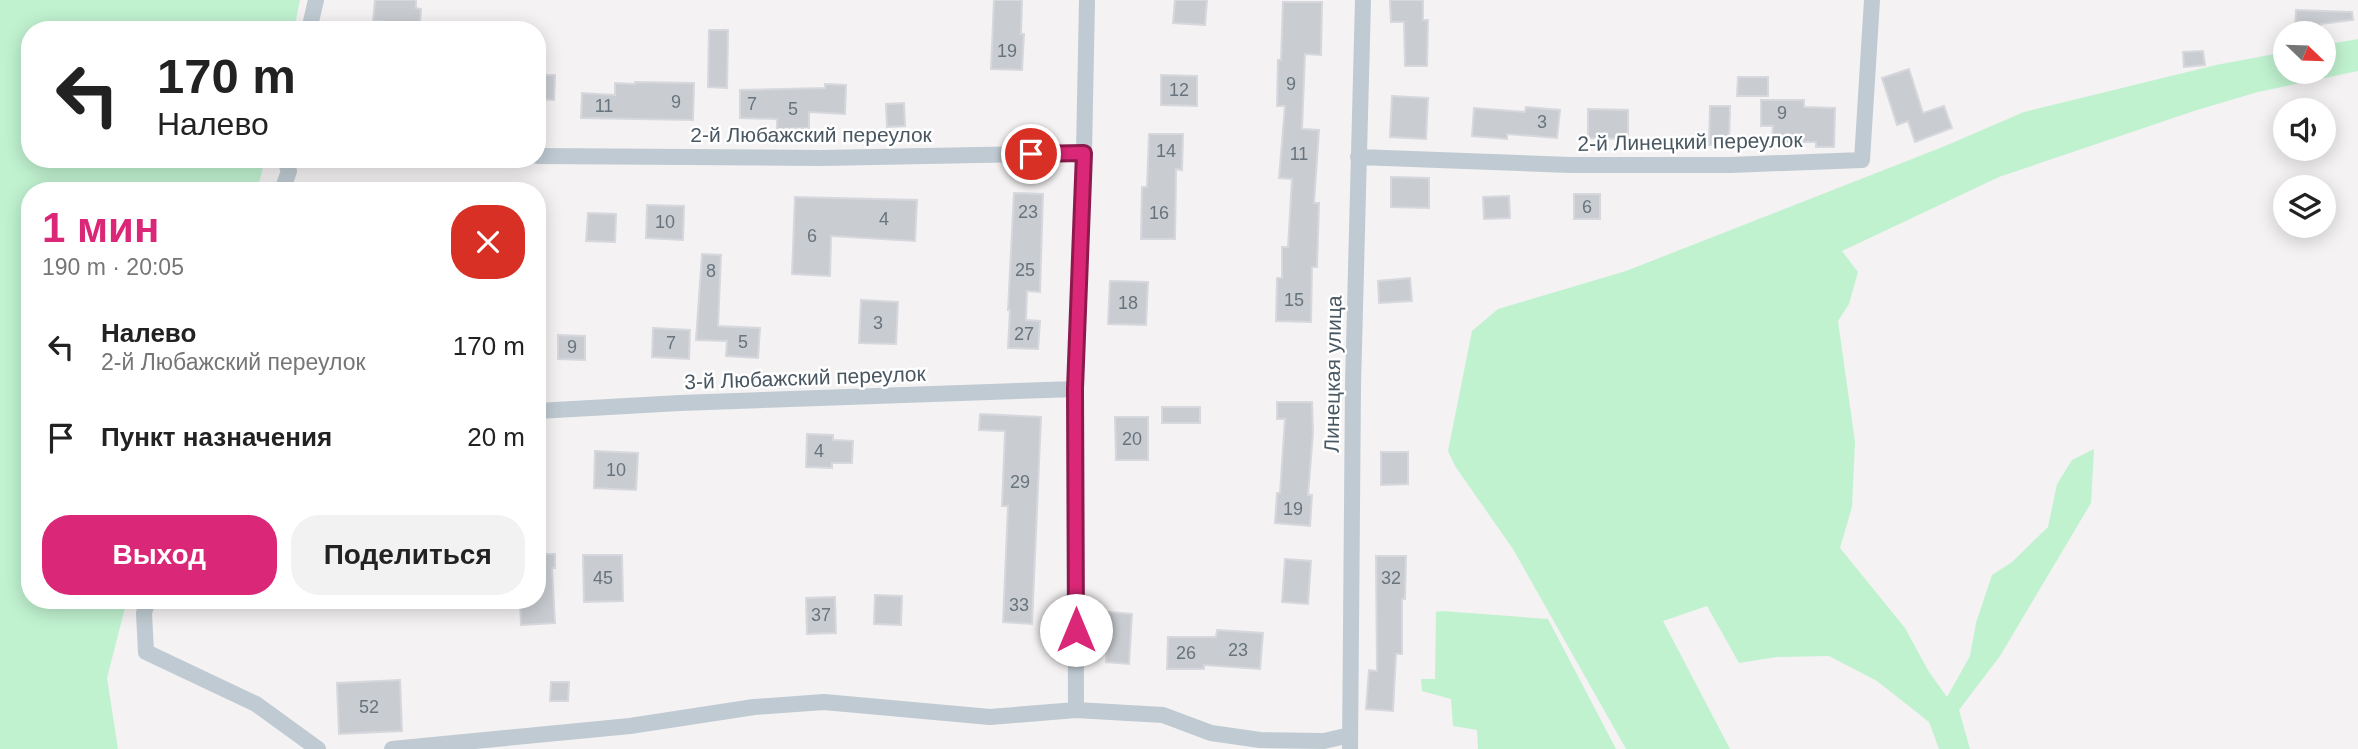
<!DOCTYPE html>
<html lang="ru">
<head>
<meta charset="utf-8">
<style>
	:root { --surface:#fff; --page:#f2f2f2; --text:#222; --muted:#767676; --accent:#db2777 }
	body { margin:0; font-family:Arial,sans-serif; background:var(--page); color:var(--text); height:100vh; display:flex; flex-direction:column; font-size:26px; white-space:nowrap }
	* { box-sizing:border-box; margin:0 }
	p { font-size:23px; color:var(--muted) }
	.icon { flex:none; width:38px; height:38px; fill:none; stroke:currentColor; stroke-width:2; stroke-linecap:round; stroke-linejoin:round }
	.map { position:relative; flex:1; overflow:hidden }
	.panel { position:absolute; left:21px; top:182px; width:525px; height:427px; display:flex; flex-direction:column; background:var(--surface); border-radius:28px; box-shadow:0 4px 18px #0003 }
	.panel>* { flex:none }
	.top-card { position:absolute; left:21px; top:21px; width:525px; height:147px; border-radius:28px; box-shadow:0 4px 18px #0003; background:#fff; color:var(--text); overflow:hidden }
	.needle { width:46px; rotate:113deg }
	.tools { position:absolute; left:2273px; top:21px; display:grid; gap:14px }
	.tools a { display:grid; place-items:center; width:63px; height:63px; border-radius:50%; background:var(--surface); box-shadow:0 4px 18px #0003; font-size:35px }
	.pin { position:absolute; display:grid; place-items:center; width:60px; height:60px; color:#fff; margin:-30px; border:4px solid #fff; border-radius:50%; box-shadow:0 2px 7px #0007 }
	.me { position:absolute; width:77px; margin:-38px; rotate:0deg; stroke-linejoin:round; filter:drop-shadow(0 0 5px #0008) }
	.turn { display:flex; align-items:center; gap:24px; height:147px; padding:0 21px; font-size:32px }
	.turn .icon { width:91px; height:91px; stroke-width:2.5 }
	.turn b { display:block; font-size:49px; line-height:60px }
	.round { display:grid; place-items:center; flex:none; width:74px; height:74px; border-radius:28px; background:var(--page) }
	.head { display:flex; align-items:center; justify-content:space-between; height:119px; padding:0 21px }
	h1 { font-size:42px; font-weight:700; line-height:52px; color:var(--accent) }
	.action { display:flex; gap:14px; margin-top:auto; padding:14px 21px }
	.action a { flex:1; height:80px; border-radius:28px; background:var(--accent); color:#fff; font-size:28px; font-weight:700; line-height:80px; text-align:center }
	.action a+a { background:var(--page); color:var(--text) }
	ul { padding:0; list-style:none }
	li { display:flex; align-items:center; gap:21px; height:91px; padding:0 21px }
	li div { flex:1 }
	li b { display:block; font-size:26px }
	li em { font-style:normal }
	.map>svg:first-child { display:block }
	.green { fill:#c0f2d0 }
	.building { fill:#c9cdd2; stroke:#d6d8dd; stroke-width:2 }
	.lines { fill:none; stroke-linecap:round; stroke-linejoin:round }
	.street { stroke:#bfcad2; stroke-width:16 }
	.route-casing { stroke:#8e194d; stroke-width:18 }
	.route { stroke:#db2777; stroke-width:12 }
	.labels { text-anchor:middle; stroke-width:5; stroke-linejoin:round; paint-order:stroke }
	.number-label { font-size:18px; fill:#68747d }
	.street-label { font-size:21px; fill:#485761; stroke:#fff }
</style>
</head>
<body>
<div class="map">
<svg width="2358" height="749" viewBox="0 0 2358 749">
	<rect width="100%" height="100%" fill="#f4f2f2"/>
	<path class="green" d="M 0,0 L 300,0 L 294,30 L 30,30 L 30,159 L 265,159 L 257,191 L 30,191 L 30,600 L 127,600 L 107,678 L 118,749 L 0,749 Z
		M 2358,39 L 2358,71 L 2258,92 L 2197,110 L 1999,177 L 1842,251 L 1858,272 L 1849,304 L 1838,321 L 1855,442 L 1852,507 L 1840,548 L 1905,628 L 1929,672 L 1947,697 L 1970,656 L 1976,623 L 1992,575 L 2012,562 L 2048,527 L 2057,484 L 2072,460 L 2094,449 L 2091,503 L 2000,656 L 1959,710 L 1970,749 L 1939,749 L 1929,722 L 1877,681 L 1829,656 L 1777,657 L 1739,663 L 1707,606 L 1663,621 L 1730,749 L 1626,749 L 1513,549 L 1455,466 L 1448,451 L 1472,331 L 1498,309 L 1626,271 L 1945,146 L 2024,112 L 2216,65 L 2285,52 L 2286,72 L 2324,72 L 2324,45 Z
		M 1442,611 L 1548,619 L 1616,749 L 1478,749 L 1477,730 L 1453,726 L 1451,699 L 1422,691 L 1421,679 L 1435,679 L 1436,612 Z"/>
	<path class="building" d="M 375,0 L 416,0 L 416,8 L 421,9 L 420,24 L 373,21 Z
		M 994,0 L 1022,0 L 1021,34 L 1024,34 L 1022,70 L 991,69 Z
		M 1175,0 L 1207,0 L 1205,25 L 1173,23 Z
		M 1390,0 L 1423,0 L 1423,20 L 1428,20 L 1427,66 L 1405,66 L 1404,22 L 1391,22 Z
		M 1283,2 L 1322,2 L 1321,55 L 1305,54 L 1302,129 L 1319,130 L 1314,203 L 1319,203 L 1317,267 L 1312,267 L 1311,322 L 1276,321 L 1277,278 L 1282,278 L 1282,247 L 1288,247 L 1292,179 L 1279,178 L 1285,106 L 1277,106 L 1278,60 L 1281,60 Z
		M 2296,10 L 2352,12 L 2353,20 L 2321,24 L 2321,33 L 2295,32 Z
		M 709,30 L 728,30 L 727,88 L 708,87 Z
		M 2203,51 L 2205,65 L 2184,67 L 2183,52 Z
		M 1909,69 L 1923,113 L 1944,106 L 1952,128 L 1915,142 L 1908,121 L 1897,125 L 1882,78 Z
		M 537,75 L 555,75 L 554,100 L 537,99 Z
		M 1161,75 L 1197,76 L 1197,106 L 1161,105 Z
		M 1738,77 L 1768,77 L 1768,96 L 1737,96 Z
		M 635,82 L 694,83 L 693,120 L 581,118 L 582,93 L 615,95 L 615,83 L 635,84 Z
		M 825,84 L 846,85 L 845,114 L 809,112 L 809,128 L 777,129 L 777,119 L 740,118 L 740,90 L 825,88 Z
		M 1392,96 L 1428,98 L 1426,139 L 1390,137 Z
		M 1761,100 L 1804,100 L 1804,107 L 1835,108 L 1834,147 L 1816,147 L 1816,142 L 1772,142 L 1773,126 L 1761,126 Z
		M 904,103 L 905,126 L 887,127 L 886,104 Z
		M 1710,106 L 1730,106 L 1729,145 L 1709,145 Z
		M 1526,107 L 1560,110 L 1557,138 L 1507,134 L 1507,139 L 1472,136 L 1474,108 L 1525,112 Z
		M 1588,109 L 1628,110 L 1628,139 L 1588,138 Z
		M 1149,134 L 1183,134 L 1182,170 L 1176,169 L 1175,239 L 1141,239 L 1142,187 L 1147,187 Z
		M 1391,177 L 1429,178 L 1429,208 L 1391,207 Z
		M 1014,193 L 1043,194 L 1040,292 L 1027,291 L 1026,320 L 1040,321 L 1038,349 L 1008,348 L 1010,310 L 1008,310 Z
		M 1574,194 L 1600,194 L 1600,219 L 1574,219 Z
		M 1509,196 L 1510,218 L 1484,219 L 1483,197 Z
		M 795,197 L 917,200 L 915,241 L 831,236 L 830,276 L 792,274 Z
		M 647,205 L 684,206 L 683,240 L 646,238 Z
		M 588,213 L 616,214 L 615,242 L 586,241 Z
		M 702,254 L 721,255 L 718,326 L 760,328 L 758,358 L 726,356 L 727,341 L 696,340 Z
		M 1410,278 L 1412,301 L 1379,303 L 1378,281 Z
		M 1110,281 L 1148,282 L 1146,325 L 1108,324 Z
		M 861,300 L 898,302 L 896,344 L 859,343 Z
		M 653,328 L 690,330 L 689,359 L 652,357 Z
		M 558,335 L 585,336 L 585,360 L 558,359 Z
		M 1277,402 L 1312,402 L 1313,433 L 1308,495 L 1312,495 L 1310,526 L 1275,523 L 1277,493 L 1280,493 L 1285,419 L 1277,419 Z
		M 1162,407 L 1200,407 L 1200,423 L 1162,423 Z
		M 980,414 L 1041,417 L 1032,624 L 1003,622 L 1008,506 L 1002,506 L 1005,431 L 979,430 Z
		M 1115,417 L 1148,417 L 1148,460 L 1116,460 Z
		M 807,434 L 833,435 L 833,440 L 853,441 L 852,463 L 832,463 L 832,468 L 806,467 Z
		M 595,451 L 638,453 L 636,490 L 594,488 Z
		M 1381,452 L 1408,452 L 1408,484 L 1381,485 Z
		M 537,554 L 555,554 L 555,568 L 552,568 L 555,623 L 521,625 L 520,600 L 537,600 Z
		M 583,555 L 622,555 L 623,601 L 584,602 Z
		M 1376,556 L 1406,556 L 1405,599 L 1402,599 L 1402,654 L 1396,654 L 1393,711 L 1366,709 L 1369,670 L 1377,671 Z
		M 1285,559 L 1311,561 L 1308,604 L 1282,602 Z
		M 875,595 L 902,596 L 901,625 L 874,624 Z
		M 835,597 L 836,633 L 807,634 L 806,598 Z
		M 1109,612 L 1132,614 L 1129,664 L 1106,662 Z
		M 1217,630 L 1263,633 L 1260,669 L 1204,665 L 1204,669 L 1167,669 L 1168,637 L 1216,637 Z
		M 400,680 L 402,731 L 339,734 L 337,683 Z
		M 551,682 L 569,682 L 568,701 L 550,701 Z"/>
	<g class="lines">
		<path class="street" d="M 309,30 L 316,0
			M 537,156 L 821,158 L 1084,153
			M 1358,157 L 1570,165 L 1730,165 L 1862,160 L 1872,0
			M 282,191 L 289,171 L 284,159
			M 537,411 L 680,403 L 1075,389
			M 148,600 L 144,613 L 146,652 L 256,704 L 318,749
			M 1076,710 L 1075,389 L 1084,153 L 1087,0
			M 392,749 L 630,726 L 754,707 L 824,702 L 990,717 L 1076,710 L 1163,715 L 1211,733 L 1260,740 L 1324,741 L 1350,735
			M 1350,749 L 1353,385 L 1363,0"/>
	</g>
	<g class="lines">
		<g class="route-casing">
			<path id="route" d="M 1031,154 L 1084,153 L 1075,389 L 1076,630"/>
		</g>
		<use href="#route" class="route"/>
	</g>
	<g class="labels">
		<g class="number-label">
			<text x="1007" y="57">19</text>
			<text x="1291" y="90">9</text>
			<text x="1179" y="96">12</text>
			<text x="676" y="108">9</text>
			<text x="752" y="110">7</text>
			<text x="604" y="112">11</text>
			<text x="793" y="115">5</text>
			<text x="1782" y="119">9</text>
			<text x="1542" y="128">3</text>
			<text x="1166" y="157">14</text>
			<text x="1299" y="160">11</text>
			<text x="1587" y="213">6</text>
			<text x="1028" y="218">23</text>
			<text x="1159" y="219">16</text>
			<text x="884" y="225">4</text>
			<text x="665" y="228">10</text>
			<text x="812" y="242">6</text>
			<text x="1025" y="276">25</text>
			<text x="711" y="277">8</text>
			<text x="1294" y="306">15</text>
			<text x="1128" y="309">18</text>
			<text x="878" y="329">3</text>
			<text x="1024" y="340">27</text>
			<text x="743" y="348">5</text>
			<text x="671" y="349">7</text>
			<text x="572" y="353">9</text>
			<text x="1132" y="445">20</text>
			<text x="819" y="457">4</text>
			<text x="616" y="476">10</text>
			<text x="1020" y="488">29</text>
			<text x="1293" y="515">19</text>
			<text x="603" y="584">45</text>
			<text x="1391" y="584">32</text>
			<text x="1019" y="611">33</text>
			<text x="821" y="621">37</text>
			<text x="1238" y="656">23</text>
			<text x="1186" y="659">26</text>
			<text x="369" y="713">52</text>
		</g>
		<g class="street-label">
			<text x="811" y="142">2-й Любажский переулок</text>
			<text transform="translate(1690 142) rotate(-1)" y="7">2-й Линецкий переулок</text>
			<text transform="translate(1333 374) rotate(-89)" y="7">Линецкая улица</text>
			<text transform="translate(805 378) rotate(-2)" y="7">3-й Любажский переулок</text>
		</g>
	</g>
</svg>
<div class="tools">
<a><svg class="needle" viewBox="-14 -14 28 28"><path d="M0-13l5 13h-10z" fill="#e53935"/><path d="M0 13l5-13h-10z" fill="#767676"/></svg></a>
<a><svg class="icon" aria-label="sound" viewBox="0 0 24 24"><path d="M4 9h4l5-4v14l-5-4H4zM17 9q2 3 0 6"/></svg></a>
<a><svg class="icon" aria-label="layers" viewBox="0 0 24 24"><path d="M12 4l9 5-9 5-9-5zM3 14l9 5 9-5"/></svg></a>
</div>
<div class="pin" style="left:1031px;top:154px;background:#d93025"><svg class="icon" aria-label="arrive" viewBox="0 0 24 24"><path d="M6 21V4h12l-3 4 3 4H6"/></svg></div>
<svg class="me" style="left:1076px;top:630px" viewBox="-20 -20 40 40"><circle r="19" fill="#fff"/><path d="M0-13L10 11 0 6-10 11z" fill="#db2777"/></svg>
<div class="top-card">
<div class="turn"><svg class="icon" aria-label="left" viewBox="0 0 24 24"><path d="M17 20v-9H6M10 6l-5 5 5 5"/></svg><div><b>170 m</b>Налево</div></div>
</div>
<section class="panel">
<div class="head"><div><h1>1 мин</h1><p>190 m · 20:05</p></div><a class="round" style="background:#d93025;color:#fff"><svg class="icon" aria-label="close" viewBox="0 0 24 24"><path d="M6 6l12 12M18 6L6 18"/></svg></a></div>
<ul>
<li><svg class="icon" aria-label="left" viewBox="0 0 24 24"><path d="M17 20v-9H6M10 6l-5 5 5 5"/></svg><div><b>Налево</b><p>2-й Любажский переулок</p></div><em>170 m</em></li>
<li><svg class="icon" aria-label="arrive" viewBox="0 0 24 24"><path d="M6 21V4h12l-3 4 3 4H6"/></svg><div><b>Пункт назначения</b></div><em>20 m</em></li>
</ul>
<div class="action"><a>Выход</a><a>Поделиться</a></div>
</section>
</div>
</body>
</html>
